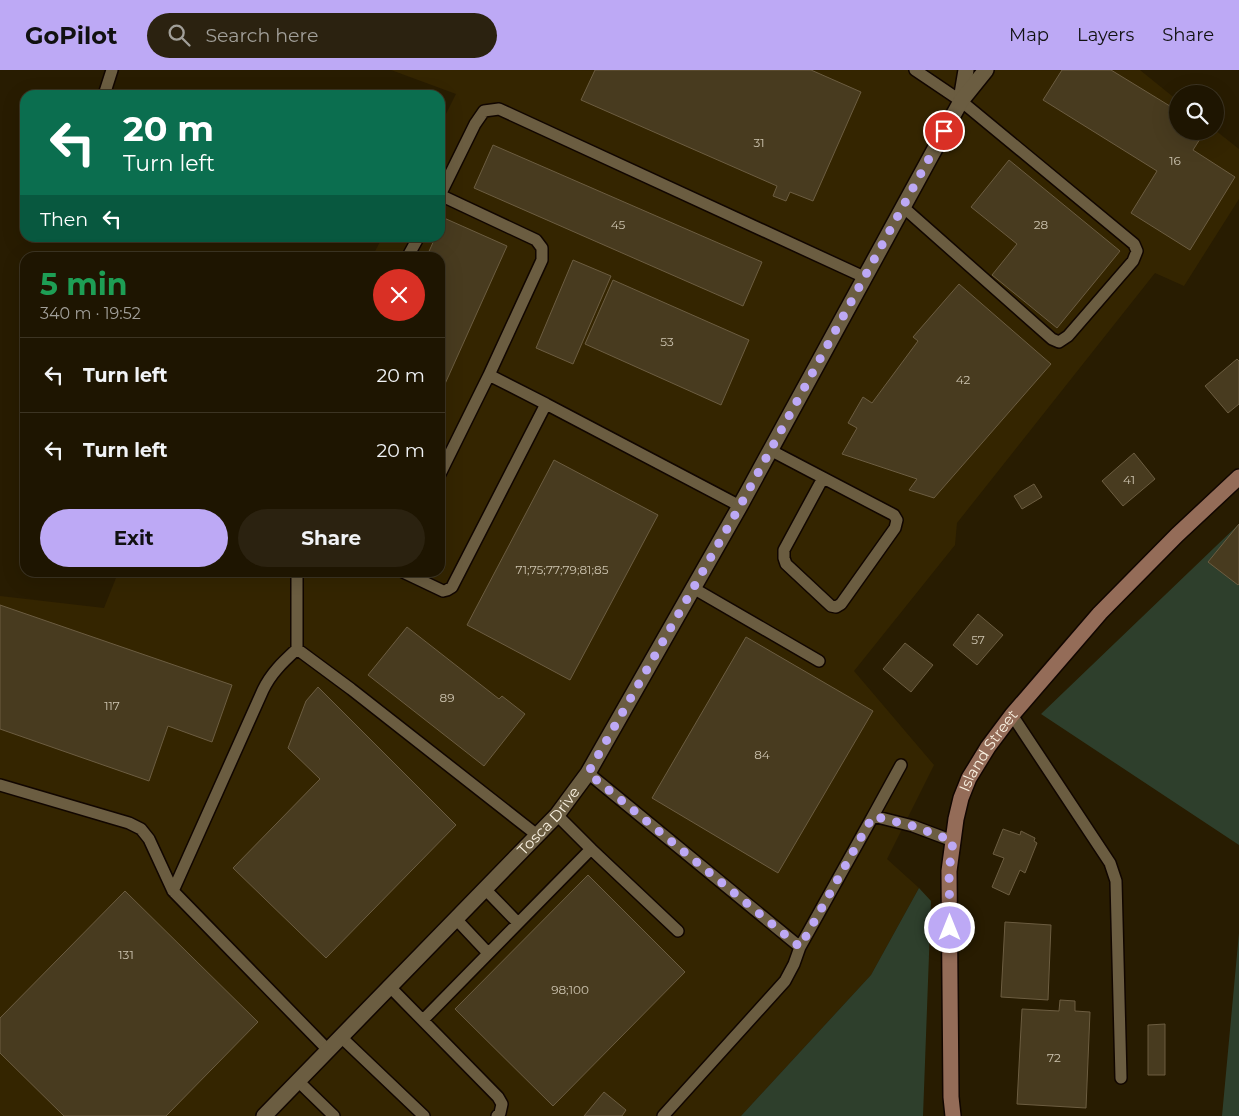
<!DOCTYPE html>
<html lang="en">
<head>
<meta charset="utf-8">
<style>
	:root { --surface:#1e1501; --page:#2b2210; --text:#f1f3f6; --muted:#a19f99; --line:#3c3423; --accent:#bda9f5 }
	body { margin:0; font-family:Montserrat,sans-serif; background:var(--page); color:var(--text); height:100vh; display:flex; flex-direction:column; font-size:19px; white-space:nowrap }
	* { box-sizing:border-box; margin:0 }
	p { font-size:16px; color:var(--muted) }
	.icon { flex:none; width:28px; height:28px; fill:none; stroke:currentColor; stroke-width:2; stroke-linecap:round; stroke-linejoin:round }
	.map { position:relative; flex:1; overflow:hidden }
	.side { position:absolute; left:20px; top:182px; width:425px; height:325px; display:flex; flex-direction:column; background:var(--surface); border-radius:15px; box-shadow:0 5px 20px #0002,0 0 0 1px var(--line) }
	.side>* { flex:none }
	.banner { position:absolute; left:20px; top:20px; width:425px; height:152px; border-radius:15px; box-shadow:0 5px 20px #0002,0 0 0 1px var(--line); background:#0b6e4f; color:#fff; overflow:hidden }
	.controls { position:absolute; left:1169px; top:15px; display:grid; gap:10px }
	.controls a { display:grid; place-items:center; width:55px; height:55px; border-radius:50%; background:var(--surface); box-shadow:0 5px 20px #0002,0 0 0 1px var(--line); font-size:25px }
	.pin { position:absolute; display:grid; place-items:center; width:42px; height:42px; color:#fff; margin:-21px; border:2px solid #fff; border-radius:50%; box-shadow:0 1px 5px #0007 }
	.me { position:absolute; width:55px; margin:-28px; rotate:0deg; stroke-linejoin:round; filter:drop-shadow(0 0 4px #0008) }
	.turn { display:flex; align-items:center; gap:18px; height:105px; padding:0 20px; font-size:22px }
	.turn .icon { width:65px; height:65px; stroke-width:2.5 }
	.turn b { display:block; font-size:35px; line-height:42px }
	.then { display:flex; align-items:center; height:48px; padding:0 20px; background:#0003; gap:10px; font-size:19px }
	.round { display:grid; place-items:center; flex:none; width:52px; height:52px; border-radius:26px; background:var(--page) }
	.overview { display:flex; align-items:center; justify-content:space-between; height:85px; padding:0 20px }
	h1 { font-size:30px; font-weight:700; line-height:38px; color:#1e9e55 }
	.action { display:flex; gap:10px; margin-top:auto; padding:10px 20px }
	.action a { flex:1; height:58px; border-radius:30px; background:var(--accent); color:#111; font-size:20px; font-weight:700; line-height:58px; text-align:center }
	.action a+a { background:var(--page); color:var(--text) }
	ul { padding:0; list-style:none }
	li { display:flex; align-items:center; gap:15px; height:75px; padding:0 20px; border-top:1px solid var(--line) }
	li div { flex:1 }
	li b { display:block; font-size:19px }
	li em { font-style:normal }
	header { display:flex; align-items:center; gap:30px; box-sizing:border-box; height:70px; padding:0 25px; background:var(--accent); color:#111 }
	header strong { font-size:24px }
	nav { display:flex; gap:28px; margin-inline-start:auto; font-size:18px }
	.search { width:350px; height:45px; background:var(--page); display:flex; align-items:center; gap:12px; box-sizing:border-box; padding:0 18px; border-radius:28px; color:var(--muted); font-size:19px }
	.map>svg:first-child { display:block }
	.built { fill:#342500 }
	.green { fill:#2e3f2c }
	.building { fill:#483b1f; stroke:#6c5d41 }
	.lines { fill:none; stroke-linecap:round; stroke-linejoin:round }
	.lane-casing { stroke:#110600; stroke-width:14 }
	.street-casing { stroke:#110600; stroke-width:18 }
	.secondary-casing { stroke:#110600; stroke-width:18 }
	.lane { stroke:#6b5d41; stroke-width:11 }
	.street { stroke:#6b5d41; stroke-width:15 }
	.secondary { stroke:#946c58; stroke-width:15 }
	.route { stroke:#bda9f5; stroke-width:9; stroke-dasharray:0 16.2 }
	.labels { text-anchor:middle; stroke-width:4.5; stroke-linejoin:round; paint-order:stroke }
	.number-label { font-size:12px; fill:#cdc4b0 }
	.street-label { font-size:15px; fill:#f9f1e1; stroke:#0c0701 }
</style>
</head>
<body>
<header>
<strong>GoPilot</strong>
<div class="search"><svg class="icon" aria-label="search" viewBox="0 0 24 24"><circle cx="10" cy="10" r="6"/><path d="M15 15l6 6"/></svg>Search here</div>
<nav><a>Map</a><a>Layers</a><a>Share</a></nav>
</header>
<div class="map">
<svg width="1239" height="1046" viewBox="0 0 1239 1046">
	<rect width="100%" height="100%" fill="#281c01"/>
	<path class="built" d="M 391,0 L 1140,0 L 1177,30 L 1178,61 L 1215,60 L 1239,79 L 1239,129 L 1184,216 L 1155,203 L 957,453 L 955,475 L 854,601 L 934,695 L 887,789 L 919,818 L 871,905 L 741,1046 L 0,1046 L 0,526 L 104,538 L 118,503 L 440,502 L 440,188 L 372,187 L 382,168 L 440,168 L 440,56 L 456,24 Z"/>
	<path class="green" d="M 1239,454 L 1239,775 L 1041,644 Z
		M 919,818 L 931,831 L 923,1046 L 741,1046 L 871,905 Z
		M 1239,863 L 1239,1046 L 1222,1046 Z"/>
	<path class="building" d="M 595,0 L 811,0 L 861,22 L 813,131 L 790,122 L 786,131 L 773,126 L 777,116 L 581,30 Z
		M 1062,0 L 1111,0 L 1178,41 L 1178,61 L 1205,61 L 1193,80 L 1235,107 L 1190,180 L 1131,143 L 1157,101 L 1043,30 Z
		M 493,75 L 762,192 L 743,236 L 474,118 Z
		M 1009,90 L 1120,181 L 1057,258 L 992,205 L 1017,174 L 971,137 Z
		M 444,148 L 507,176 L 440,325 L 440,188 L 426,188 L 435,168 L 440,168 L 440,156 Z
		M 573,190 L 611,206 L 573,294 L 536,278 Z
		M 613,210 L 749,270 L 721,335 L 585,274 Z
		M 959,214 L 1051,294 L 934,428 L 909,420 L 917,409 L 842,384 L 857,358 L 848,353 L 863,327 L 872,333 L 918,271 L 913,267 Z
		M 1237,289 L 1239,291 L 1239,334 L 1228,343 L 1205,316 Z
		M 1134,383 L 1155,409 L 1123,436 L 1102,411 Z
		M 554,390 L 658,445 L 570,610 L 467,555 Z
		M 1034,414 L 1042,427 L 1022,439 L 1014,426 Z
		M 1239,454 L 1239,514 L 1238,515 L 1208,492 Z
		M 0,535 L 232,615 L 212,672 L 168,656 L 149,711 L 0,659 Z
		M 978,544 L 1003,565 L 977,595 L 953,575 Z
		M 407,557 L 499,629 L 502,626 L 525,644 L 484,696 L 368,605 Z
		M 746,567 L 873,641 L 778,803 L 652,728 Z
		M 905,573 L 933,595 L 911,622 L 883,599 Z
		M 318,617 L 456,755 L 326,888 L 233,798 L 320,709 L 288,678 L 306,631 Z
		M 1003,759 L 1020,765 L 1021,761 L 1035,768 L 1034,771 L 1037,773 L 1025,803 L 1020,800 L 1009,825 L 992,817 L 1004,788 L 993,784 Z
		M 588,805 L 685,902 L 553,1036 L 455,939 Z
		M 125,821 L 258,952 L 166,1046 L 64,1046 L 0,983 L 0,948 Z
		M 1005,852 L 1051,855 L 1048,930 L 1001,927 Z
		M 1060,930 L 1075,931 L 1075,941 L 1090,942 L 1086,1038 L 1017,1034 L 1022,939 L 1059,941 Z
		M 1165,954 L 1165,1005 L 1148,1005 L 1148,955 Z
		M 604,1022 L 626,1040 L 622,1046 L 584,1046 Z"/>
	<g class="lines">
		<g class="lane-casing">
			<path id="lane" d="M 104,25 L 112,0
				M 903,137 L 1052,269 L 1059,272 L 1068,266 L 1133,191 L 1137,181 L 1134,174 L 961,31 L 915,0
				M 407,188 L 418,168
				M 546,334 L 489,305 L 542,190 L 542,178 L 536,170 L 440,125 L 475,54 L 484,41 L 499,39 L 864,207
				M 770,380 L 894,445 L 897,450 L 895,458 L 841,534 L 836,537 L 831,536 L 786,494 L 784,488 L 784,480 L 823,408
				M 440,404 L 489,305
				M 403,502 L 443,521 L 447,520 L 452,517 L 546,334 L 740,436
				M 693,518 L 819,591
				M 297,579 L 297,502
				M 1012,645 L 1110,793 L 1116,811 L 1121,1008
				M 588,703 L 800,877
				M 0,715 L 129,753 L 141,759 L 149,769 L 173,821
				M 873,746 L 901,695
				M 591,779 L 678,861
				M 485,819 L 518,853
				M 456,849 L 488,883
				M 390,917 L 498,1027 L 502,1034 L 500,1043 L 497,1046
				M 423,950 L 591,779 L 557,745
				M 341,967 L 424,1046
				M 328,980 L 173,821 L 263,620 C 271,603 283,592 297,579 L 351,619 L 537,765
				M 298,1011 L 334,1046
				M 663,1046 L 785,911 L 794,894 L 800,877 L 873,746 L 913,756 L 953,771"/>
		</g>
		<g class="street-casing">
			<g id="street">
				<path d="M 961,30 L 966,0"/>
				<path id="s1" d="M 264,1046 L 557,745 L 588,703 L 740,436 L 961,31 L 986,0"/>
			</g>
		</g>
		<g class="secondary-casing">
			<g id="secondary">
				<path id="s2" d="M 953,1046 L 951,1027 L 949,801 L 956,749 L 961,728 L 969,708 L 988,677 L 1012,645 L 1100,543 L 1177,465 L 1239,407"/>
			</g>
		</g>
		<use href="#lane" class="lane"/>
		<use href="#street" class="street"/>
		<use href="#secondary" class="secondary"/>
	</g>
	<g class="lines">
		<path class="route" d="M 944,61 L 740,436 L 588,703 L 800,877 L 873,746 L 913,756 L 953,771 L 949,801 L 950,858"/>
	</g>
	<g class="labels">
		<g class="number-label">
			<text x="759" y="77">31</text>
			<text x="1175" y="95">16</text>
			<text x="618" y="159">45</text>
			<text x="1041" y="159">28</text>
			<text x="667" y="276">53</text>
			<text x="963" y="314">42</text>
			<text x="1129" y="414">41</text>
			<text x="562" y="504">71;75;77;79;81;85</text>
			<text x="978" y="574">57</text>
			<text x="447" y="632">89</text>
			<text x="112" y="640">117</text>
			<text x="762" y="689">84</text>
			<text x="126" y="889">131</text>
			<text x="570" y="924">98;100</text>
			<text x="1054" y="992">72</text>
		</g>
		<g class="street-label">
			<text dy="5" stroke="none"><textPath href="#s2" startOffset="374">Island Street</textPath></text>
			<text dy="5" stroke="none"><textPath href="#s1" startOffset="410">Tosca Drive</textPath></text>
		</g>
	</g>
</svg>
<div class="controls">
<a><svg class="icon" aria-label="search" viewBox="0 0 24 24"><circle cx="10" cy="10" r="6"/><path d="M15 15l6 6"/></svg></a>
</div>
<div class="pin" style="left:944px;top:61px;background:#d93025"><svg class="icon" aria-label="arrive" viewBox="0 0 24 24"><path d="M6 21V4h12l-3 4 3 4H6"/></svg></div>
<svg class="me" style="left:950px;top:858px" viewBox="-20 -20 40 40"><circle r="17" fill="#bda9f5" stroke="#fff" stroke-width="3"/><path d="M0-11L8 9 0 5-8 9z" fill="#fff"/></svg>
<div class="banner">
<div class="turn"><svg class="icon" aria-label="left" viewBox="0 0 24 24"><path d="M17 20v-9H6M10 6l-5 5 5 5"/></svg><div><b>20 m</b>Turn left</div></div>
<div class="then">Then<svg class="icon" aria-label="left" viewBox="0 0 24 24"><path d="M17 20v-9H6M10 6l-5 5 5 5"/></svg></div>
</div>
<section class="side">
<div class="overview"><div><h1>5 min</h1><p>340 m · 19:52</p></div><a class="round" style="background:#d93025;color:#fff"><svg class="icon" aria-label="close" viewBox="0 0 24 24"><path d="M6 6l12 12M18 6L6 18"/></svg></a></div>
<ul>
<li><svg class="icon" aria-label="left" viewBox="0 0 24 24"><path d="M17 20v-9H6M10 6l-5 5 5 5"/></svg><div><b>Turn left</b></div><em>20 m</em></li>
<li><svg class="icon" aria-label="left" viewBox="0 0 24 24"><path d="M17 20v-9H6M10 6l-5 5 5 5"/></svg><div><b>Turn left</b></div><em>20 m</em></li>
</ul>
<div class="action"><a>Exit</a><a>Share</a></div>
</section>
</div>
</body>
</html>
